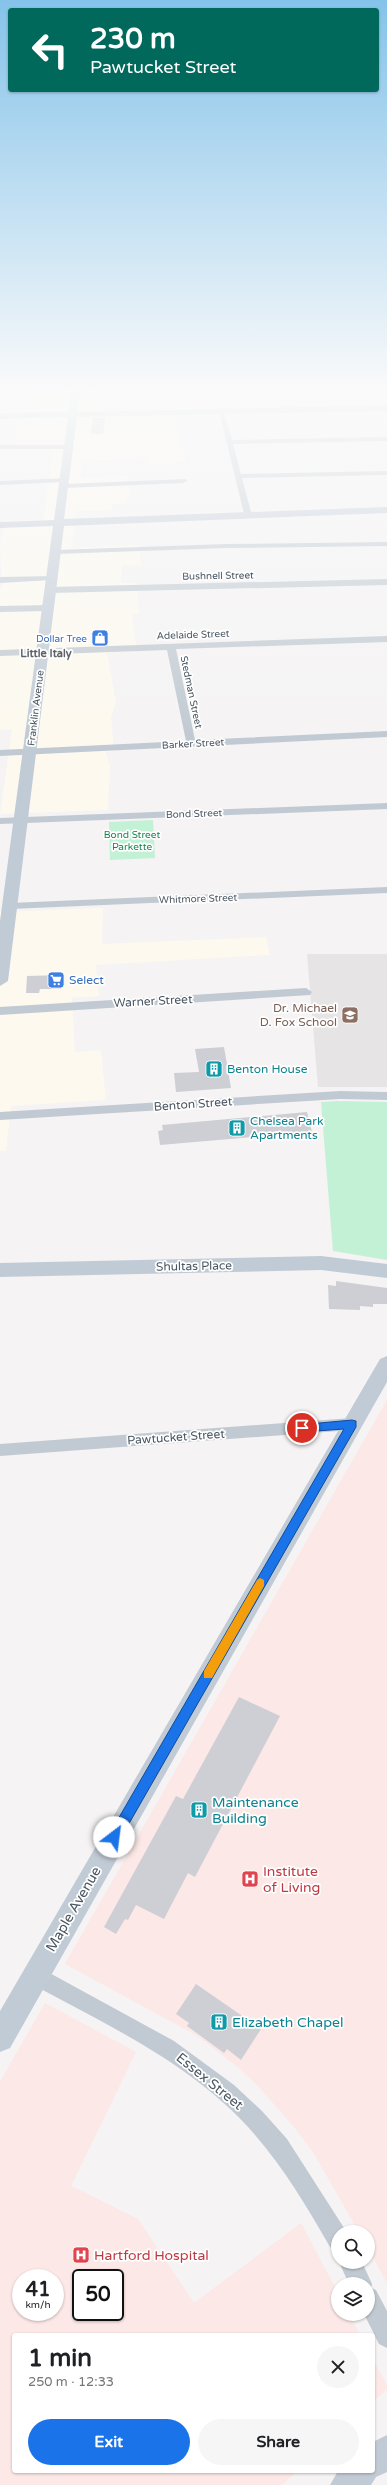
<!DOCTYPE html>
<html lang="en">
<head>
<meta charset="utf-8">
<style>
	:root { --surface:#fff; --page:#f6f6f6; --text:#202124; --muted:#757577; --accent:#1a73e8 }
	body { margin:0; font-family:"Varela Round",sans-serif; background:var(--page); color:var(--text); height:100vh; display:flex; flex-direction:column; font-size:15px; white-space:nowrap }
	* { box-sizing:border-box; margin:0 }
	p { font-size:13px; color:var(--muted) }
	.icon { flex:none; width:22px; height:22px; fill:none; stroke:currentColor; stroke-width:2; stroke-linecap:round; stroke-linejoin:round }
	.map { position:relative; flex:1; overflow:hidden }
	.drawer { position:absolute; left:12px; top:2333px; width:363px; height:140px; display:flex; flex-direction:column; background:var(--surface); border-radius:4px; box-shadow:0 1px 3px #0004 }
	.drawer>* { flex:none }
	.top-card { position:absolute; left:8px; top:8px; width:371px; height:84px; border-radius:4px; box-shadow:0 1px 3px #0004; background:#00695c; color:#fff; overflow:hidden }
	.fabs { position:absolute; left:331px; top:2225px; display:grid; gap:8px }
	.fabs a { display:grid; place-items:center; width:44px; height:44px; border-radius:50%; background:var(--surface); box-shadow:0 1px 3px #0004; font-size:20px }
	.speed { position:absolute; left:12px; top:2269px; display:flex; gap:8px; font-size:20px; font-weight:700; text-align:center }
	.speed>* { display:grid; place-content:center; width:52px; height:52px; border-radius:50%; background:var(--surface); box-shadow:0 1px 3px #0004; line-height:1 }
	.speed small { font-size:10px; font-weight:400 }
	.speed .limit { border:2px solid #111; border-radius:6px; background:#fff; color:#111 }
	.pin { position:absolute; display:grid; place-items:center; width:34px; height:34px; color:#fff; margin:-17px; border:2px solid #fff; border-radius:50%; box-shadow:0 1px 4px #0007 }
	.me { position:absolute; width:44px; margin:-22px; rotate:30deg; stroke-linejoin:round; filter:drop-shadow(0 0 3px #0008) }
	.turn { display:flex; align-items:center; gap:14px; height:84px; padding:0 16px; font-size:18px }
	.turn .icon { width:52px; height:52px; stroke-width:2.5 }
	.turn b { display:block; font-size:28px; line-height:34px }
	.round { display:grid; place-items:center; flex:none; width:42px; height:42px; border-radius:21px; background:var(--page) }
	.head { display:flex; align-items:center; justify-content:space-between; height:68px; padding:0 16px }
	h1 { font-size:24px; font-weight:800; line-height:30px }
	.button { display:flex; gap:8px; margin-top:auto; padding:8px 16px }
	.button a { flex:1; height:46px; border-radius:24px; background:var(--accent); color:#fff; font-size:16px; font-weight:800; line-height:46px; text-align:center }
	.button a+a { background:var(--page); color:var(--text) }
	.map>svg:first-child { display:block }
	.commercial { fill:#fdf9ef }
	.education { fill:#e6e4e5 }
	.medical { fill:#fce8e6; fill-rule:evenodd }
	.green { fill:#c3f1d5 }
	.building { fill:#cdcfd5 }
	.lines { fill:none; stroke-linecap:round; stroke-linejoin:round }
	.street { fill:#c1cad2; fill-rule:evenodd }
	.secondary { fill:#c1cbd6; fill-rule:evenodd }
	.route { fill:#1a73e8; stroke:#114b97 }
	.slow { fill:#f59e0b }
	.labels { text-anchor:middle; stroke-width:3.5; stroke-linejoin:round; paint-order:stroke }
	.far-street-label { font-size:10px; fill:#4a5661; stroke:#fff }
	.far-shop-label { font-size:10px; fill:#366cbe; stroke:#fff; text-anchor:end }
	.far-park-label { font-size:10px; fill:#17864f; stroke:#fff }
	.far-neighbourhood-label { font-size:11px; font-weight:bold; fill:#5f6368; stroke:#fff }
	.shop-label { font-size:12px; fill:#366cbe; stroke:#fff; text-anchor:start }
	.street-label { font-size:12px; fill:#4a5661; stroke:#fff }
	.education-label { font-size:12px; fill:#785e54; stroke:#fff; text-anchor:end }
	.culture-label { font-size:12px; fill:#0d838f; stroke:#fff; text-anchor:start }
	.near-culture-label { font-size:14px; fill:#0d838f; stroke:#fff; text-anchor:start }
	.near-health-label { font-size:14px; fill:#be3a42; stroke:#fff; text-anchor:start }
	.near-street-label { font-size:14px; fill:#4a5661; stroke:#fff }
</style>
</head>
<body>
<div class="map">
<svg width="387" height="2485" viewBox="0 0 387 2485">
	<rect width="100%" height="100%" fill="#f5f3f3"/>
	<path class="commercial" d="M 63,388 L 90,388 L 88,411 L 172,410 L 186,462 L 147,464 L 147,458 L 82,461 L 81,478 L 128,476 L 127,484 L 132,497 L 127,497 L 127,503 L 111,504 L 112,510 L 77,511 L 72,548 L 139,545 L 141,565 L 122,566 L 121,583 L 137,583 L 139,614 L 132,614 L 137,651 L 107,653 L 116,702 L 111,717 L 114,751 L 106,752 L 110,767 L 108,810 L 0,814 L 12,729 L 0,730 L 0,590 L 2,588 L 0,543 L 5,521 L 43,520 L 53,450 L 16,450 L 15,413 L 30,413 L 30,400 L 7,401 L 7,395 L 62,393 Z
		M 103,908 L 102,944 L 266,937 L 270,955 L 96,965 L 99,996 L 72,998 L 75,1052 L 101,1050 L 106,1100 L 11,1106 L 6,1151 L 0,1151 L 0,912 Z"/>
	<path class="education" d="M 307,954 L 387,954 L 387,1087 L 318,1087 Z"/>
	<path class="medical" d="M 387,1400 L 387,2283 L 368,2248 L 368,2232 L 359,2232 L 313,2152 L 295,2128 L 258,2086 L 238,2067 L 196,2035 L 65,1964 Z
		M 45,2003 L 136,2052 L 71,2186 L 138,2219 L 194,2303 L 301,2223 L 338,2293 L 338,2314 L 349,2314 L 360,2335 L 14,2335 L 14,2471 L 297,2471 L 282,2485 L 0,2485 L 0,2082 ZM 21,2278 L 55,2278 L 55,2312 L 21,2312 ZM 81,2278 L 115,2278 L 115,2312 L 81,2312 Z
		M 373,2359 L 387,2385 L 387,2389 L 373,2402 Z"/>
	<path class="green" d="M 153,820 L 155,858 L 110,860 L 109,822 Z
		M 339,1101 L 387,1102 L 387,1260 L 333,1251 L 321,1102 Z"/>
	<path class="building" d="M 93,418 L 105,418 L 103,434 L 91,434 Z
		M 62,975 L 61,989 L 40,989 L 39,993 L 26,993 L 27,976 Z
		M 224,1047 L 231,1088 L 176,1092 L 174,1073 L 199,1072 L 195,1049 Z
		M 307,1112 L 312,1132 L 160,1145 L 158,1131 L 163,1130 L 162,1125 Z
		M 336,1281 L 387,1288 L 387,1304 L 373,1304 L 373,1307 L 360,1306 L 360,1310 L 329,1309 L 328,1285 L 336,1286 Z
		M 239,1697 L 280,1716 L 195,1877 L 188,1873 L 164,1919 L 136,1905 L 128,1920 L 125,1919 L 116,1934 L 104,1927 L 176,1796 L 183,1799 Z
		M 196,1984 L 261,2029 L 241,2060 L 227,2049 L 224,2053 L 187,2026 L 189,2023 L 176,2014 Z"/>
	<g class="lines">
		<path class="street" d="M 73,388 L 86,388 L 83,390 Z
			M 219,411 L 224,412 L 232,440 L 387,437 L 387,441 L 233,444 L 241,474 L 387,471 L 387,475 L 242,478 L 252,516 L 245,518 Z
			M 0,445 L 69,445 L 73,447 L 69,449 L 0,449 Z
			M 67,478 L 68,480 L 64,482 L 0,485 L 0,481 Z
			M 186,479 L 187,481 L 183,483 L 64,488 L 60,486 L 64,484 Z
			M 387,542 L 387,546 L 226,548 L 55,554 L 51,552 L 55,550 L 226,544 Z
			M 55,576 L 55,580 L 52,580 L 0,583 L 0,577 Z
			M 387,579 L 387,585 L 50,593 L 46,590 L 50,587 Z
			M 0,606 L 48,605 L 52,608 L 48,611 L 0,612 Z
			M 387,636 L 387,642 L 176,649 L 195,740 L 387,731 L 387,737 L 0,756 L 0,750 L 186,741 L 167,650 L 0,656 L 0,650 Z
			M 387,803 L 387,809 L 0,824 L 0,818 Z
			M 387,887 L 387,893 L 10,909 L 4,906 L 10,903 Z
			M 306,988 L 312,992 L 310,995 L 0,1015 L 0,1007 Z
			M 340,1091 L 387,1092 L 387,1100 L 340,1099 L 0,1120 L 0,1112 Z
			M 352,1418 L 357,1420 L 360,1424 L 357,1428 L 352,1430 L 0,1456 L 0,1444 Z
			M 35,1965 L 174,2041 L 234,2085 L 262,2111 L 287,2139 L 346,2231 L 338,2232 L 338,2250 L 330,2247 C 306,2205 281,2163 248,2127 C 189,2062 103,2023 28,1982 L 25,1975 L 28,1968 Z
			M 339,2262 L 362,2262 L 372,2284 L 371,2288 L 376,2290 L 387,2311 L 387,2348 L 379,2344 L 364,2314 L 368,2314 L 368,2284 L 349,2284 Z"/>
		<path class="secondary" d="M 71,388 L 81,388 L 78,412 L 387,405 L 387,411 L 77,417 L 64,519 L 387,507 L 387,513 L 64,526 L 8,981 L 0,986 L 0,921 L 53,526 L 0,528 L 0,522 L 54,520 L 68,417 L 0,419 L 0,413 L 68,412 Z
			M 321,1256 L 387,1264 L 387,1278 L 321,1270 L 0,1277 L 0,1263 Z
			M 387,1356 L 387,1382 L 10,2048 L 0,2052 L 0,2011 L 380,1359 Z
			M 387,2435 L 387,2472 L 376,2477 L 371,2485 L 330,2485 L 338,2471 L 373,2471 L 373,2442 Z"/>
	</g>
	<linearGradient id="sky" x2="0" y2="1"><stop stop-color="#85c3ea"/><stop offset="0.53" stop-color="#fafafa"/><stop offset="1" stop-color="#fafafa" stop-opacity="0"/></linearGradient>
	<rect width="387" height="736" fill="url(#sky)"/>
	<path class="route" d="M 352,1420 L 356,1421 L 356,1427 L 119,1841 L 114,1843 L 110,1841 L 108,1837 L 110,1833 L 344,1429 L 302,1432 L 297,1428 L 298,1425 Z"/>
	<path class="slow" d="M 260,1578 L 264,1580 L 264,1586 L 212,1678 L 204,1678 L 204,1671 L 257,1580 Z"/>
	<defs>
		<g id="shop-square" transform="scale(0.9)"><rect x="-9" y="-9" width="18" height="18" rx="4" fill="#3f7fe0" stroke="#fff"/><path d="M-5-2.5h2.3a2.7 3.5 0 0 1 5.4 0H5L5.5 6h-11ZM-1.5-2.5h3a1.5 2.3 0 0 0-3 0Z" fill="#fff"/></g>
		<g id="supermarket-square" transform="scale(0.9)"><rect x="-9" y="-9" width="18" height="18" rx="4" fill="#3f7fe0" stroke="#fff"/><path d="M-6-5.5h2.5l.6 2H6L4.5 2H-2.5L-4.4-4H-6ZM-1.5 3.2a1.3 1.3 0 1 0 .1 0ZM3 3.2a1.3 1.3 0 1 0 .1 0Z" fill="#fff"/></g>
		<g id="school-square" transform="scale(0.9)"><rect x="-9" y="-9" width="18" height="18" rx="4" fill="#8d6e63" stroke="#fff"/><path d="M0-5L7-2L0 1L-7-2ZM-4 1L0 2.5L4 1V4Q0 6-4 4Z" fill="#fff"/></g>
		<g id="building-square" transform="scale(0.9)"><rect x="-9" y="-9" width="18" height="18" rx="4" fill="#0f9aa8" stroke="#fff"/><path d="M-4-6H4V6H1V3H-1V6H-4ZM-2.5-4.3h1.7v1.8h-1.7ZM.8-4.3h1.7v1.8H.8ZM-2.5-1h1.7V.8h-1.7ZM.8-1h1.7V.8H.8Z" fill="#fff"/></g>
		<g id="hospital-square" transform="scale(0.9)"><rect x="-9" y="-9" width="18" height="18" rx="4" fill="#e0444e" stroke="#fff"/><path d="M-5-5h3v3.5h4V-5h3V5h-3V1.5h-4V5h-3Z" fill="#fff"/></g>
	</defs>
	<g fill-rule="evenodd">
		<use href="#shop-square" x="100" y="638"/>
		<use href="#supermarket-square" x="56" y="980"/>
		<use href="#school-square" x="350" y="1015"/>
		<use href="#building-square" x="214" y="1069"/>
		<use href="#building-square" x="237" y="1128"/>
		<use href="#building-square" x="199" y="1810"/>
		<use href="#hospital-square" x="250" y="1879"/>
		<use href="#building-square" x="219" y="2022"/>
		<use href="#hospital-square" x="81" y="2255"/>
	</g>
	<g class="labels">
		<g class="far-street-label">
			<text transform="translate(218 575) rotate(-1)" y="4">Bushnell Street</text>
			<text transform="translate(193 634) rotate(-2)" y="4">Adelaide Street</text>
			<text transform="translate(192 692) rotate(78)" y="4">Stedman Street</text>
			<text transform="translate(35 708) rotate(-83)" y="4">Franklin Avenue</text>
			<text transform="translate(193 743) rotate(-3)" y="4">Barker Street</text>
			<text transform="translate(194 813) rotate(-2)" y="4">Bond Street</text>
			<text transform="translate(198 898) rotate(-2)" y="4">Whitmore Street</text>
		</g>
		<g class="far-shop-label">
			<text x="87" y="642">Dollar Tree</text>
		</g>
		<g class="far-park-label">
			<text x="132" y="838">Bond Street<tspan x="132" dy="12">Parkette</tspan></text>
		</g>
		<g class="far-neighbourhood-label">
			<text x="46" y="657">Little Italy</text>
		</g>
		<g class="shop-label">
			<text x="69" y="984">Select</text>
		</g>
		<g class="street-label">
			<text transform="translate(153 1001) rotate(-3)" y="4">Warner Street</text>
			<text transform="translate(193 1104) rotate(-4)" y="4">Benton Street</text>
			<text transform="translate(194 1266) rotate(-1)" y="4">Shultas Place</text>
			<text transform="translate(176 1437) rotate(-4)" y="4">Pawtucket Street</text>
		</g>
		<g class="education-label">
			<text x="337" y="1012">Dr. Michael<tspan x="337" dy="14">D. Fox School</tspan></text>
		</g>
		<g class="culture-label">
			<text x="227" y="1073">Benton House</text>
			<text x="250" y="1125">Chelsea Park<tspan x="250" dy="14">Apartments</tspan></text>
		</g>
		<g class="near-culture-label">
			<text x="212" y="1807">Maintenance<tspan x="212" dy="16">Building</tspan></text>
			<text x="232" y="2027">Elizabeth Chapel</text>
		</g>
		<g class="near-health-label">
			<text x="263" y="1876">Institute<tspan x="263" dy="16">of Living</tspan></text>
			<text x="94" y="2260">Hartford Hospital</text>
		</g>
		<g class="near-street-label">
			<text transform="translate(73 1909) rotate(-60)" y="5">Maple Avenue</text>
			<text transform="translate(210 2081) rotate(39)" y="5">Essex Street</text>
		</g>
	</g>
</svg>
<div class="fabs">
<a><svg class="icon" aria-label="search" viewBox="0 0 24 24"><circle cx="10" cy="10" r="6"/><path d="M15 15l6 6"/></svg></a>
<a><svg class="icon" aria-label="layers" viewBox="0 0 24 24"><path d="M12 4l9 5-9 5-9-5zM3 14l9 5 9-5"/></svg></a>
</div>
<div class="speed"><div>41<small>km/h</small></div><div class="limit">50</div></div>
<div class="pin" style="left:302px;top:1428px;background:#d93025"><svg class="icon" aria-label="arrive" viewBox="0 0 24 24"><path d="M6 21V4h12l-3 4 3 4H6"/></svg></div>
<svg class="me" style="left:114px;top:1837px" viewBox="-20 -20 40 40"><circle r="19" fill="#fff"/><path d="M0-13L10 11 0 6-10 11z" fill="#1a73e8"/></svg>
<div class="top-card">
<div class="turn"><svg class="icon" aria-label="left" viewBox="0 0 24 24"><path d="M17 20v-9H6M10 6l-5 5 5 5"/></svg><div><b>230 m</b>Pawtucket Street</div></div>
</div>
<section class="drawer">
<div class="head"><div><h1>1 min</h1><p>250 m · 12:33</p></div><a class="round"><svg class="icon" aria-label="close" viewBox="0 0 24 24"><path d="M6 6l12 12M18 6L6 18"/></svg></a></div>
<div class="button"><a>Exit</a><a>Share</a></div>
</section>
</div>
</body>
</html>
